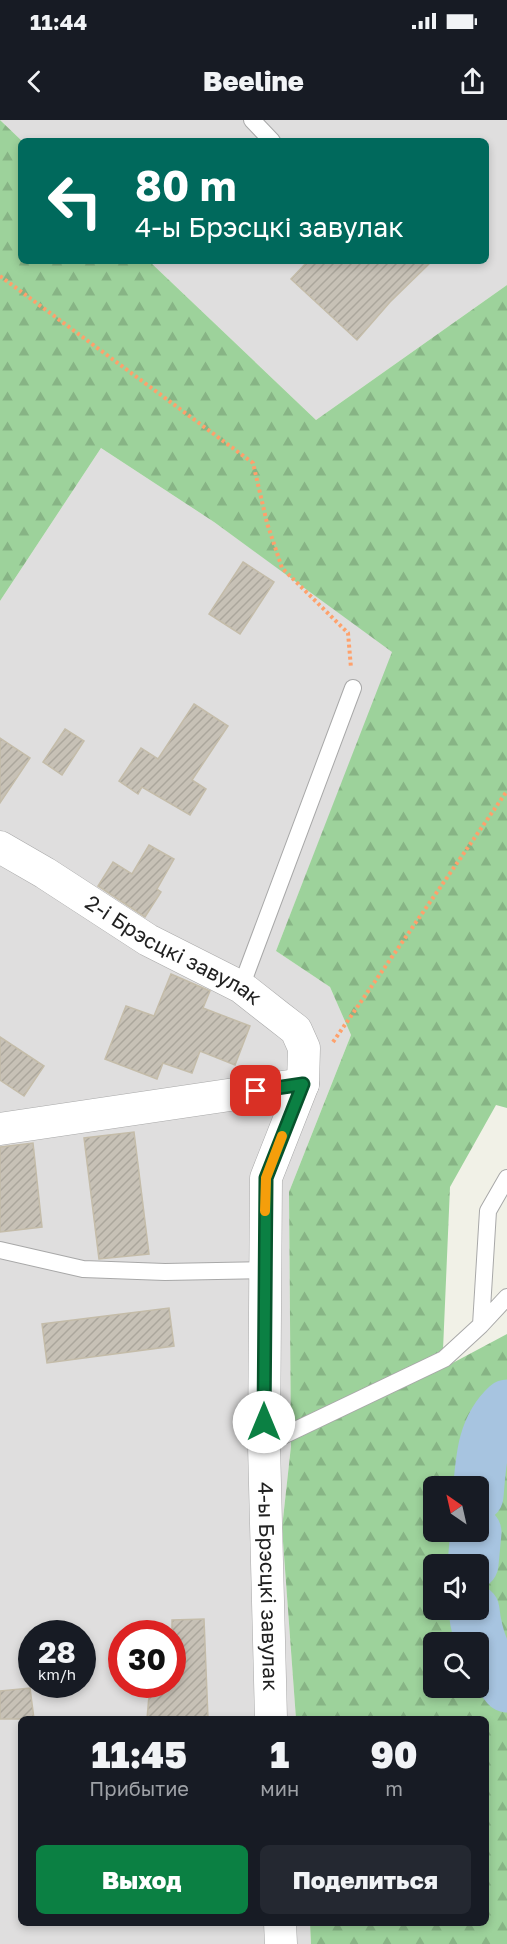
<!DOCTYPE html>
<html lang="ru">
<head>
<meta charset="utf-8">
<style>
	:root { --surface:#171b24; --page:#242831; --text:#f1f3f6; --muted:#9ea1a6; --accent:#0b8043 }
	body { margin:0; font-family:"Golos Text",sans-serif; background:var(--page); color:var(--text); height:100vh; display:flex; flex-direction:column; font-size:22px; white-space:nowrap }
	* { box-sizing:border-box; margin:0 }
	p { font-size:20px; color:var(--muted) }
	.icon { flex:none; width:33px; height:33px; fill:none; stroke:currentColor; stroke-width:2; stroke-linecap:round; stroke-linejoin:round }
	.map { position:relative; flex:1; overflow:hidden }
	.side { position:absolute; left:18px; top:1596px; width:471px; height:210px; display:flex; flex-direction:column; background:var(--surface); border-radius:9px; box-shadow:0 3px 9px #0003 }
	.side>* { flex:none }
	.hud { position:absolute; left:18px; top:18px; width:471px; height:126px; border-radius:9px; box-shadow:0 3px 9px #0003; background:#00695c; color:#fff; overflow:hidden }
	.needle { width:39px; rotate:326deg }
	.controls { position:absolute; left:423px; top:1356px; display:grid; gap:12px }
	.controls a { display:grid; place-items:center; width:66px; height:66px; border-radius:9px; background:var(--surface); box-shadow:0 3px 9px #0003; font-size:30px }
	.speed { position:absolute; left:18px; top:1500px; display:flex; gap:12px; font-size:30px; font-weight:700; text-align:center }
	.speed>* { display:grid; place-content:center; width:78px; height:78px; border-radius:50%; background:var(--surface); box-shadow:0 3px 9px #0003; line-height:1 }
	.speed small { font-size:15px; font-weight:400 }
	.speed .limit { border:9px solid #d22; background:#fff; color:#111 }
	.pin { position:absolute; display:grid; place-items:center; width:51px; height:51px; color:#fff; margin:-26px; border-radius:12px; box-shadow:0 3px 9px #0006 }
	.me { position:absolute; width:66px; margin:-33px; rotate:0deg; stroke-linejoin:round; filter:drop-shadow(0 0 4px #0008) }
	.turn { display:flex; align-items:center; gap:21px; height:126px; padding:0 18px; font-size:27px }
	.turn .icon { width:78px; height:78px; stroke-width:2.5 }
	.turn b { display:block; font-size:42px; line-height:51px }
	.eta { display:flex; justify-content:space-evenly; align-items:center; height:102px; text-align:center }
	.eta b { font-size:36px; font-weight:800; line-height:42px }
	.button { display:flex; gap:12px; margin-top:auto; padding:12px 18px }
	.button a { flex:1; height:69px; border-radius:9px; background:var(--accent); color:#fff; font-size:24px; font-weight:800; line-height:69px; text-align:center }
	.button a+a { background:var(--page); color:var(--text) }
	.status { display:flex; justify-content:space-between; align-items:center; height:42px; padding:0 30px; background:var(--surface); direction:ltr }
	.status svg { height:16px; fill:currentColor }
	header { display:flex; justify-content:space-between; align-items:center; height:78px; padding:0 18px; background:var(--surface); font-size:27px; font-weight:800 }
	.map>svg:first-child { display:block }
	.residential { fill:#dfdede; fill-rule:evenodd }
	.forest { fill:url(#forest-firs); fill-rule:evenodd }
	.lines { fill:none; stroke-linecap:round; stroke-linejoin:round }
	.river { stroke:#a7c4e0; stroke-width:51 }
	.building { fill:url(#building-hatch); stroke:#c4bca9; stroke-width:1.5 }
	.service-casing { stroke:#a8a8a8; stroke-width:18 }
	.minor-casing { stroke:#a8a8a8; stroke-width:33 }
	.path { stroke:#fea16c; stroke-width:4; stroke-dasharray:3 3; stroke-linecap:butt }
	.service { stroke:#fff; stroke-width:16 }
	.minor { stroke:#fff; stroke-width:32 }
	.route-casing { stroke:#07532c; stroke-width:15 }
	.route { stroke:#0b8043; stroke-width:10 }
	.slow { stroke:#f59e0b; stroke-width:10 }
	.labels { text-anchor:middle; stroke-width:6; stroke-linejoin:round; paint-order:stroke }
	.street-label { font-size:21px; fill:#212121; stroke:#fff }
</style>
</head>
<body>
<div class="status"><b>11:44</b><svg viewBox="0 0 49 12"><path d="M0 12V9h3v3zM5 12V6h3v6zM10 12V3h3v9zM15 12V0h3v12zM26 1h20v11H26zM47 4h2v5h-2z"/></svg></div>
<header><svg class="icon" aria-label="back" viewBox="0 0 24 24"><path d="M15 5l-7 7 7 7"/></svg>Beeline<svg class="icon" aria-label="share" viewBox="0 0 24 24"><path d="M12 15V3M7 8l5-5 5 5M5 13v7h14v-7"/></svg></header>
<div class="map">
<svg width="507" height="1824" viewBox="0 0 507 1824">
	<defs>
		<pattern id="forest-firs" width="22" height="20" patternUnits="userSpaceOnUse" patternTransform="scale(1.5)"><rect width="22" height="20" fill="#9dd29b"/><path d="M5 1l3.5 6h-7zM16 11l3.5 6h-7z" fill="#87b485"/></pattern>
		<pattern id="building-hatch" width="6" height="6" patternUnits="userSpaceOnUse" patternTransform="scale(1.5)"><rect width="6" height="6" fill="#c7c1b6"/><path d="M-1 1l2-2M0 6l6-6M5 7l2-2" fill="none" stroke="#aba69c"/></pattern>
	</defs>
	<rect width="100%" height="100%" fill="#f1f1e7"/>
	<path class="residential" d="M 0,0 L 507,0 L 507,165 L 316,300 L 149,141 L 486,141 L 486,21 L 22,21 Z
		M 101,328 L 214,402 L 393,532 L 276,831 L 330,867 L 351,915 L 289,1072 L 291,1326 L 282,1408 L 296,1599 L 21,1599 L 21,1803 L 310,1803 L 311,1824 L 0,1824 L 0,481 ZM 32,1514 L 82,1514 L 82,1564 L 32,1564 ZM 122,1514 L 172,1514 L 172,1564 L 122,1564 Z"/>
	<path class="forest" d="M 0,0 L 22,21 L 21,141 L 149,141 L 316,300 L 507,165 L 507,988 L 496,985 L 450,1067 L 443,1230 L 447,1246 L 507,1214 L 507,1824 L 311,1824 L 310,1803 L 486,1803 L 486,1599 L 296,1599 L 282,1408 L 291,1326 L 289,1072 L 351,915 L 330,867 L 276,831 L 392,532 L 214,402 L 101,328 L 0,481 ZM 434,1366 L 478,1366 L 478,1412 L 434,1412 ZM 434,1444 L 478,1444 L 478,1490 L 434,1490 ZM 434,1522 L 478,1522 L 478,1568 L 434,1568 Z"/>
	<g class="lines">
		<path class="river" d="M 478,1376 C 481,1343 481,1309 507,1285
			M 473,1444 L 476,1412
			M 474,1490 C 477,1519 487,1544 507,1567"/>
	</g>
	<path class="building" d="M 308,141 L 432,141 L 390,182 L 357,220 L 291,159 Z
		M 243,442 L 274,462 L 240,514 L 209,494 Z
		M 194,584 L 228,606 L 192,660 L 206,669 L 190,695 L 142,667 L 138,674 L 119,661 L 141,628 L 158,639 Z
		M 65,609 L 84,621 L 62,655 L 43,642 Z
		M 0,618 L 30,638 L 0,683 Z
		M 149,725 L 174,739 L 157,769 L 161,772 L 145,797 L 98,766 L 113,742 L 132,754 Z
		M 171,854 L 210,871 L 203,888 L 250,906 L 235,945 L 200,931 L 192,953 L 163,943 L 157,959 L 105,939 L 126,886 L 154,896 Z
		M 0,917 L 44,946 L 24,976 L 0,960 Z
		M 134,1012 L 149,1134 L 99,1139 L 84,1018 Z
		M 33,1023 L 42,1107 L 0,1112 L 0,1027 Z
		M 169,1188 L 174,1226 L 47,1243 L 42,1204 Z
		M 204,1499 L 208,1599 L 147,1599 L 150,1564 L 172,1564 L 172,1500 Z
		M 30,1568 L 34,1599 L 0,1599 L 0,1571 Z"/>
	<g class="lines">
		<g class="service-casing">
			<path id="service" d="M 252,0 L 272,21
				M 241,867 L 353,568
				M 0,1130 L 83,1149 L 165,1152 L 264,1150
				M 481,1205 L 488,1091 L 507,1058
				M 264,1325 L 444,1239 L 481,1205 L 507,1177"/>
		</g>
		<g class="minor-casing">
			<g id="minor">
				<path id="s1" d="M 0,727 L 45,753 L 148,820 L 241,867 L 278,896 L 296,910 L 304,928 L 303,964"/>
				<path id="s2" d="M 0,1009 L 303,964 L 266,1058 L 264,1325 L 271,1599"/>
				<path d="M 280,1803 L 281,1824"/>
			</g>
		</g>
		<path class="path" d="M 0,156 L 253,343 L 267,403 L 282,448 L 348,513 L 351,548
			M 333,922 L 507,671"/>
		<use href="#service" class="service"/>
		<use href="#minor" class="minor"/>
	</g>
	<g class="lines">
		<g class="route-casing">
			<path id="route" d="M 256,971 L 303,964 L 266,1058 L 264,1302"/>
		</g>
		<use href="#route" class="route"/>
		<path class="slow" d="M 265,1091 L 266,1058 L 282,1016"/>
	</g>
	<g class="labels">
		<g class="street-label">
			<text dy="7" stroke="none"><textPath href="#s1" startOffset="202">2-і Брэсцкі завулак</textPath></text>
			<text dy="7" stroke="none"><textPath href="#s2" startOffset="816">4-ы Брэсцкі завулак</textPath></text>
		</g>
	</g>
</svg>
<div class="controls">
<a><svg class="needle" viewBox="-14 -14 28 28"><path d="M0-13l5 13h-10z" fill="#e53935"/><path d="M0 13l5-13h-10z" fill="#9ea1a6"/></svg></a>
<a><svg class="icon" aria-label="sound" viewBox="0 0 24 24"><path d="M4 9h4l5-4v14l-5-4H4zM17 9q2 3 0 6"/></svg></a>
<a><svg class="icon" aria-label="search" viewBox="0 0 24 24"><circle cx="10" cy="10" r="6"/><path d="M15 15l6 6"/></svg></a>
</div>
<div class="speed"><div>28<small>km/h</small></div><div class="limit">30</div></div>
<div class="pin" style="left:256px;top:971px;background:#d93025"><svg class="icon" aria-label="arrive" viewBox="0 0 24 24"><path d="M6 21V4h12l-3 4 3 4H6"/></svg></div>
<svg class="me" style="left:264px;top:1302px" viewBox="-20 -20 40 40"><circle r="19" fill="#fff"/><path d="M0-13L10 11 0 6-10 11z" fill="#0b8043"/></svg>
<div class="hud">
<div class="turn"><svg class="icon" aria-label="left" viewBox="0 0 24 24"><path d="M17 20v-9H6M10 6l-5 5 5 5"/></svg><div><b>80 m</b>4-ы Брэсцкі завулак</div></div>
</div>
<section class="side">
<div class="eta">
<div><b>11:45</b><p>Прибытие</p></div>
<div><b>1</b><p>мин</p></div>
<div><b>90</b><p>m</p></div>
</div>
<div class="button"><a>Выход</a><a>Поделиться</a></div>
</section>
</div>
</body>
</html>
